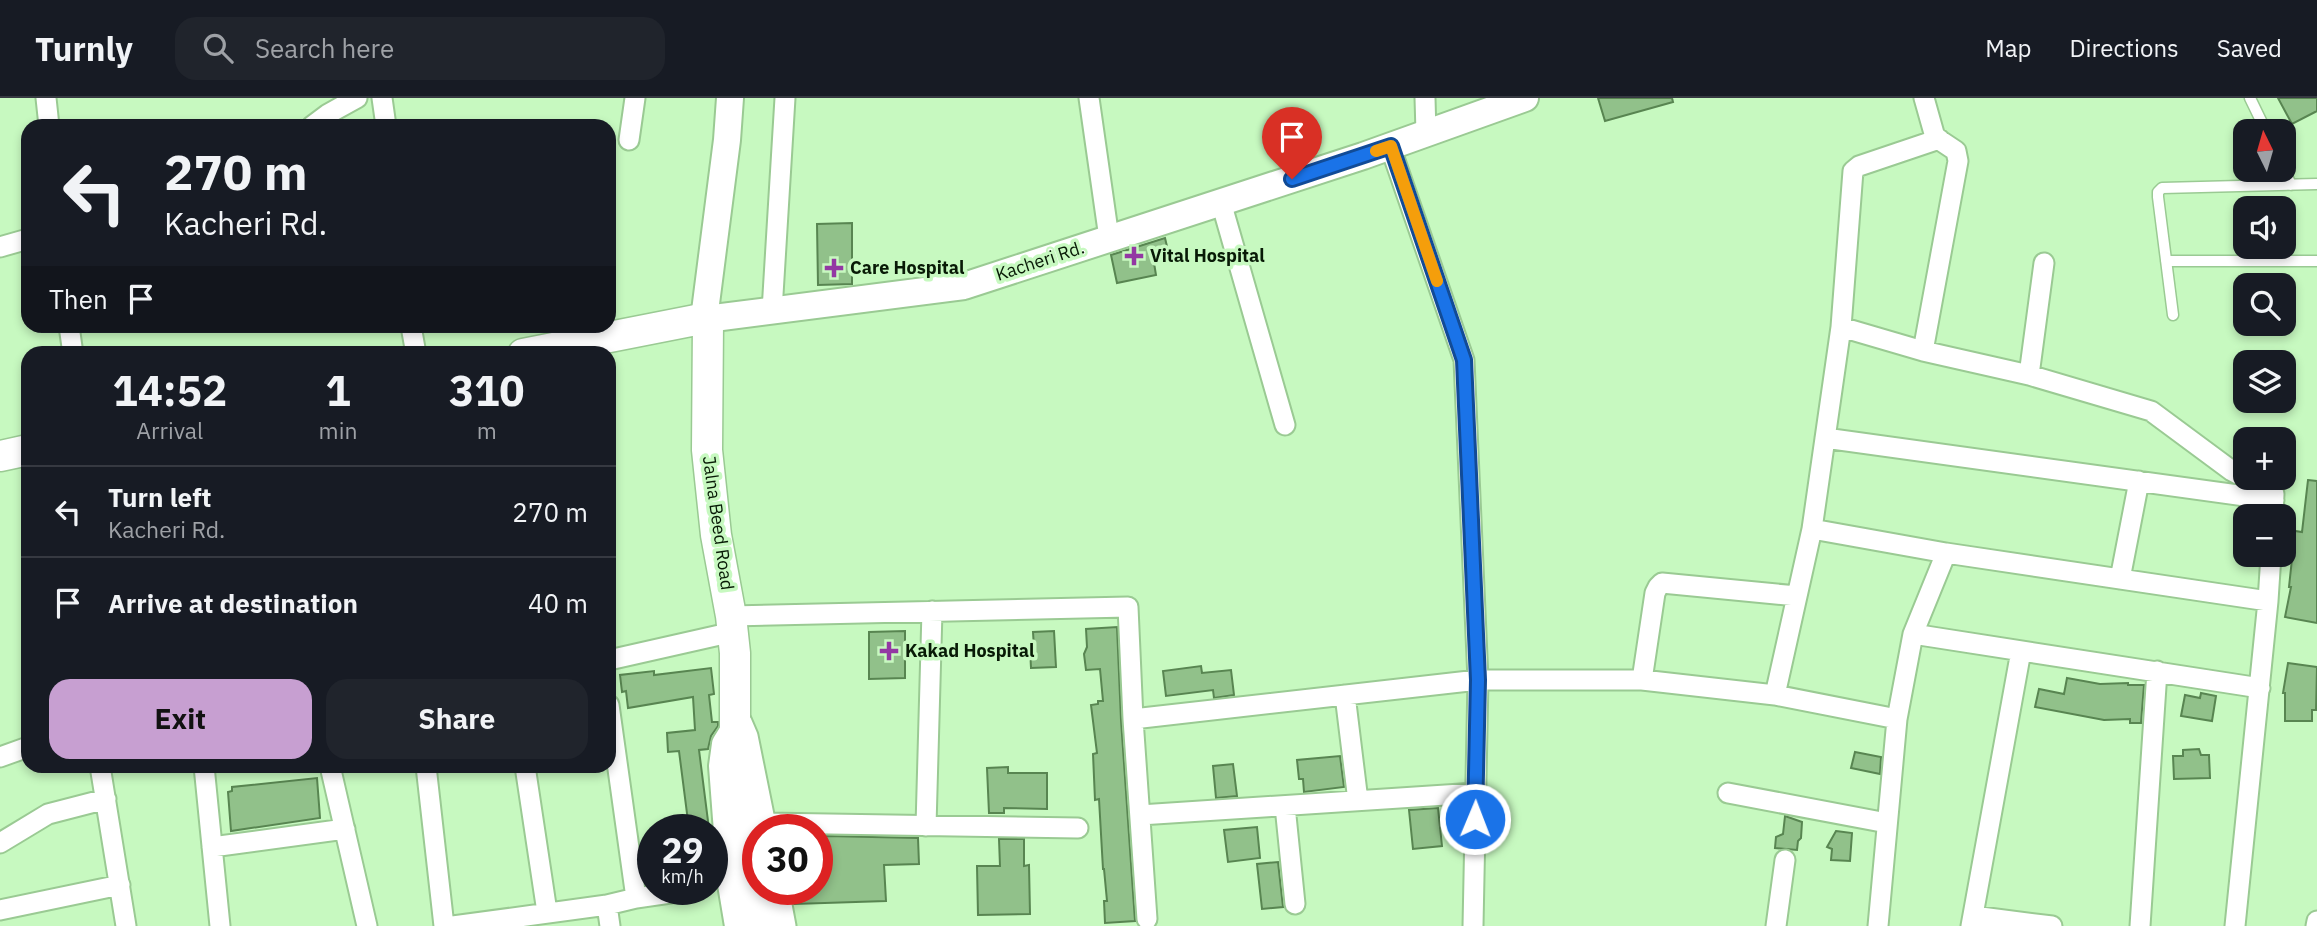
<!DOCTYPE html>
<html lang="en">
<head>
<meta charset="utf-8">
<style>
	:root { --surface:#171b24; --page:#20242c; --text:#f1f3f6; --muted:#9ea1a6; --line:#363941; --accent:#c79fd1 }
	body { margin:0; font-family:"IBM Plex Sans",sans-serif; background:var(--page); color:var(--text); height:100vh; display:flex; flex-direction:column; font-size:26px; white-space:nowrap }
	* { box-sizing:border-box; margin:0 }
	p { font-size:23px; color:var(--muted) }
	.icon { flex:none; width:38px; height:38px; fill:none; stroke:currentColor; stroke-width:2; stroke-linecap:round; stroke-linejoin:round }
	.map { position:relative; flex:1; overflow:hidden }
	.details { position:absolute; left:21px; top:248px; width:595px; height:427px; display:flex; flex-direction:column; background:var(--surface); border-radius:21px; box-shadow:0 4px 10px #0003 }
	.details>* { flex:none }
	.guide { position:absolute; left:21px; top:21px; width:595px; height:214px; border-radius:21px; box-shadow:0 4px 10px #0003; background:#171b24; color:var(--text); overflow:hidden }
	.needle { width:46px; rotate:355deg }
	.tools { position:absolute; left:2233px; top:21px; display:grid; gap:14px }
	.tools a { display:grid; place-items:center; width:63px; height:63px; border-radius:14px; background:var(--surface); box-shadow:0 4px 10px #0003; font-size:35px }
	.speed { position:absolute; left:637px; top:716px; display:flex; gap:14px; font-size:35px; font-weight:700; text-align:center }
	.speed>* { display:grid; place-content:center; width:91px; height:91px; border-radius:50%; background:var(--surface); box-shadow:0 4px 10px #0003; line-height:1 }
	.speed small { font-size:18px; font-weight:400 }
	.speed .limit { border:10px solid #d22; background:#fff; color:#111 }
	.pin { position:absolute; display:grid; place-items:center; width:60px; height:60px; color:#fff; margin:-72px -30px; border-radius:50% 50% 50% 0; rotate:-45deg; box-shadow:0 0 7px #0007 }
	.pin .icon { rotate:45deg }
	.me { position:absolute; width:77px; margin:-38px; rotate:1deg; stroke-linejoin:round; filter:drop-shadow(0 0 5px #0008) }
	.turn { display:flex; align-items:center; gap:24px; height:147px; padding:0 28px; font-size:32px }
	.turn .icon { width:91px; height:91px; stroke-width:2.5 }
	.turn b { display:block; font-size:49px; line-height:60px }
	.then { display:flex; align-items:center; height:66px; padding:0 28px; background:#0003; gap:14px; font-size:26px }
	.eta { display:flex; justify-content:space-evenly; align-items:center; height:119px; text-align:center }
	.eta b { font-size:42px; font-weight:800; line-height:49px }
	.primary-button { display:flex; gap:14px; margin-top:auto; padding:14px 28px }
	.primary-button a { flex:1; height:80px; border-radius:21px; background:var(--accent); color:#111; font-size:28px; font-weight:800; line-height:80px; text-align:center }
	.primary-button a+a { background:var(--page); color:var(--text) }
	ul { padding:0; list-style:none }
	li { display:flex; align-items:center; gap:21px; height:91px; padding:0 28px; border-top:2px solid var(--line) }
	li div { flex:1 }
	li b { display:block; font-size:26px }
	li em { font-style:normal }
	header { display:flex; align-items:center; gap:42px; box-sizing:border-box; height:98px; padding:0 35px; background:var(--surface); border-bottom:2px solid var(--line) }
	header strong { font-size:33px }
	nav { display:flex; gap:38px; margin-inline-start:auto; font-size:24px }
	.search { width:490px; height:63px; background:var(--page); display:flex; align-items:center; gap:18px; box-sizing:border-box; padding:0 24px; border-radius:21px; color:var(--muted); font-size:26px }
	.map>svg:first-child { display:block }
	.building { fill:#91c18a; stroke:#588551; stroke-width:2 }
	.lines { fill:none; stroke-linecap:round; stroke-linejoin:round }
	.lane-casing { stroke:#9aca93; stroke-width:13 }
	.street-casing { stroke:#9aca93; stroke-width:23 }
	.secondary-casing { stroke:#9aca93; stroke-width:30 }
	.primary-casing { stroke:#9aca93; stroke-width:33 }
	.lane { stroke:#fff; stroke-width:10 }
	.street { stroke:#fff; stroke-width:19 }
	.secondary { stroke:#fff; stroke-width:26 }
	.primary { stroke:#fff; stroke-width:30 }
	.route-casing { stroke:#114b97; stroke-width:18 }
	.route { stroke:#1a73e8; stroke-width:12 }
	.slow { stroke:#f59e0b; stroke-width:12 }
	.poi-dot { fill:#9338a3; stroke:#c7f9c0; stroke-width:2.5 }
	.labels { text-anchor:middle; stroke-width:7; stroke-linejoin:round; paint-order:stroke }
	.poi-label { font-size:18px; font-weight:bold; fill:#081a06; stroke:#c7f9c0; text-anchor:start }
	.street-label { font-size:18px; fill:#081a06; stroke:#c7f9c0 }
</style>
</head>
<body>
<header>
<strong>Turnly</strong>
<div class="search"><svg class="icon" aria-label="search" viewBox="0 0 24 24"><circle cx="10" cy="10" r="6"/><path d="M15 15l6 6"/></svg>Search here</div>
<nav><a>Map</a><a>Directions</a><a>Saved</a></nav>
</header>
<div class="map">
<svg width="2317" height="828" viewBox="0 0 2317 828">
	<rect width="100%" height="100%" fill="#c7f9c0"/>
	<path class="building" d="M 1598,0 L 1672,0 L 1673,4 L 1605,23 Z
		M 2278,0 L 2317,0 L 2317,13 L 2292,26 Z
		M 852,125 L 852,186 L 818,187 L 817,126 Z
		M 1165,140 L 1170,161 L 1154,165 L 1156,177 L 1117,185 L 1111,157 Z
		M 2308,382 L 2317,383 L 2317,525 L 2285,519 L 2291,489 L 2289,489 L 2295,433 L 2302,434 Z
		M 1117,529 L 1121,622 L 1135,823 L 1105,825 L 1104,803 L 1107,803 L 1104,771 L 1103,771 L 1099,701 L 1095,702 L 1093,656 L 1097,655 L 1091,607 L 1098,606 L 1098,603 L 1103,603 L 1100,571 L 1086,572 L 1084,556 L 1087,549 L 1086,531 Z
		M 905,533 L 905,580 L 869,581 L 869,534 Z
		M 1054,533 L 1056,569 L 1031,570 L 1030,550 L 1034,550 L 1033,534 Z
		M 2288,565 L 2317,569 L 2316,612 L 2312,612 L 2312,623 L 2285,623 L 2285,595 L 2283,595 Z
		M 1201,568 L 1202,575 L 1231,572 L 1234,597 L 1214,600 L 1213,592 L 1166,598 L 1163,573 Z
		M 711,570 L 714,596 L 709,597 L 712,624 L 718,624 L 718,628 L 711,638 L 708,651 L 699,652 L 709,731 L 689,731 L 679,653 L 668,654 L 667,635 L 695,632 L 693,599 L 628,610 L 626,593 L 622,594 L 620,577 L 654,573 L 654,577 Z
		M 2067,580 L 2100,586 L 2128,585 L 2128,587 L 2144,587 L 2141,625 L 2130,625 L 2130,621 L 2104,622 L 2035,609 L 2039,591 L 2064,596 Z
		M 2201,595 L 2216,598 L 2212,623 L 2181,618 L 2185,597 L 2200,600 Z
		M 2199,651 L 2201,657 L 2209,657 L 2210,680 L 2174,681 L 2173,658 L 2183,658 L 2183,652 Z
		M 1855,654 L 1881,659 L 1880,676 L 1851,670 Z
		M 1340,658 L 1344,689 L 1304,694 L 1303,681 L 1299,681 L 1297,662 Z
		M 1233,666 L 1237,698 L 1216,700 L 1213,668 Z
		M 1008,669 L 1008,675 L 1047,675 L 1047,711 L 1004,710 L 1004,715 L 989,715 L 987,670 Z
		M 317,680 L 320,720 L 231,733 L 228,694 L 232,693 L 232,689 Z
		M 1438,710 L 1442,748 L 1413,751 L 1409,712 Z
		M 1785,718 L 1802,724 L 1801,740 L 1798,743 L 1797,752 L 1775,750 L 1776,739 L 1783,736 Z
		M 1257,729 L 1260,760 L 1228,764 L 1224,732 Z
		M 1836,733 L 1852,735 L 1850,763 L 1831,762 L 1832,751 L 1827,749 Z
		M 826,738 L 918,740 L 919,766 L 884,767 L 886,803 L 794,806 L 791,791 L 817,791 L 817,776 L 827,775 Z
		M 999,741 L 1024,741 L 1024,768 L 1029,767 L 1030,816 L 978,817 L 977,768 L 1000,768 Z
		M 1278,764 L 1283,809 L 1262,811 L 1257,766 Z"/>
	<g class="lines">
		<g class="lane-casing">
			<path id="lane" d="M 2250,0 L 2266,33
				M 2284,71 L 2291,87
				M 2166,163 L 2317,163
				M 2173,217 L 2158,99 L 2158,94 L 2162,90 L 2317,86"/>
		</g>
		<g class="street-casing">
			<path id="street" d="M 46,0 L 49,28
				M 382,0 L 386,28
				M 1089,0 L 1109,140
				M 1425,0 L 1426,35
				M 312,28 L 328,16 L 357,0
				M 629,42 L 635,0
				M 1390,48 L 1464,262 L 1478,582 L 1473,828
				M 1221,104 L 1285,327
				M 0,149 L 28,141
				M 772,213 L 785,0
				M 69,228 L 73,256
				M 411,228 L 416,256
				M 1841,229 L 1853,73 L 1859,68 L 1939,41
				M 1923,253 L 1958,63 L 1956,53 L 1935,39 L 1924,0
				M 2029,277 L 2044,165
				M 1825,340 L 2274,402
				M 1946,455 L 1812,431 L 1841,229 L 1923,253 L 2029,277 L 2151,313 L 2232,373 L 2274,396 L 2273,418
				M 2120,481 L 2139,383
				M 2268,503 L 2271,457
				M 731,518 L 1128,509 L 1133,621 L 1478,582 L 1642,582 L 1775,597 L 1897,621
				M 1913,536 L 2260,590
				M 609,562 L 733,534
				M 1642,582 L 1655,495 L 1658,489 L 1662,485 L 1797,498
				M 1345,597 L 1358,703
				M 1775,597 L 1812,431
				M 609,607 L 636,800
				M 1133,621 L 1147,821
				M 742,624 L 748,638 L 767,732
				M 0,659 L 28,649
				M 100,668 L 126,828
				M 204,668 L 220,828
				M 330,668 L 367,828
				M 426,668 L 444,828
				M 525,668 L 547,814
				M 1728,695 L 1887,725
				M 1285,708 L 1295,806
				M 1140,717 L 1476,695
				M 766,725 L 1078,730
				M 926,728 L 932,513
				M 0,745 L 48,716 L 106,701
				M 212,749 L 345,731
				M 779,791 L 786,828
				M 607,807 L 610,828
				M 0,812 L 120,787
				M 1973,818 L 2052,828
				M 453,828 L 607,807 L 636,800 L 698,791
				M 1776,828 L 1785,762
				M 1878,828 L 1897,621 L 1913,536 L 1946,455 L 2268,503 L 2235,828
				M 1971,828 L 2021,553
				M 2140,828 L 2157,573
				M 2316,828 L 2317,823"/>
		</g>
		<g class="secondary-casing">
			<path id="secondary" d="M 704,221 L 727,42 L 730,0
				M 706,221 L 964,188 L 1363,58 L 1525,0
				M 733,633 L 725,646 L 722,668 L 731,786 L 738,828"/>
		</g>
		<g class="primary-casing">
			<path id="primary" d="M 523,256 L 701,221 L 708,224 L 707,352 L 716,437 L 731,518 L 735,555 L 735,657 L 758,787
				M 0,358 L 28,352
				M 759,791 L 765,828"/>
		</g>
		<use href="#lane" class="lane"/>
		<use href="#street" class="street"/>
		<use href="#secondary" class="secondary"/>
		<use href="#primary" class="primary"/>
	</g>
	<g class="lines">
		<g class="route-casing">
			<path id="route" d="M 1292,81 L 1391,48 L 1464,262 L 1478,582 L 1475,721"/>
		</g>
		<use href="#route" class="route"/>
		<path class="slow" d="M 1376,53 L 1391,48 L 1437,183"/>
	</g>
	<g class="poi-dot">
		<path d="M1130.5 147.5h7v7h7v7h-7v7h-7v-7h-7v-7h7z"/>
		<path d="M830.5 159.5h7v7h7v7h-7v7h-7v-7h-7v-7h7z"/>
		<path d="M885.5 542.5h7v7h7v7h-7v7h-7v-7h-7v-7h7z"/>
	</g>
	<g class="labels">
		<g class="poi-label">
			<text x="1150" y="164">Vital Hospital</text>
			<text x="850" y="176">Care Hospital</text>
			<text x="905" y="559">Kakad Hospital</text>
		</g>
		<g class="street-label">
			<text transform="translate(1040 163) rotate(-18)" y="6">Kacheri Rd.</text>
			<text transform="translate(718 425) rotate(82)" y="6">Jalna Beed Road</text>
		</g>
	</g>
</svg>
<div class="tools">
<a><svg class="needle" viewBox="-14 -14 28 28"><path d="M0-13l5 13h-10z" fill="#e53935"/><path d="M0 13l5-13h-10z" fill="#9ea1a6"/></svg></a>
<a><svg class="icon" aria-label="sound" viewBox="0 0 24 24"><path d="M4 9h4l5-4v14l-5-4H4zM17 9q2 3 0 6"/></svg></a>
<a><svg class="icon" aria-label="search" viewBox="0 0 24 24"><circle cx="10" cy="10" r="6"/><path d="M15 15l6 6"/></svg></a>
<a><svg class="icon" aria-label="layers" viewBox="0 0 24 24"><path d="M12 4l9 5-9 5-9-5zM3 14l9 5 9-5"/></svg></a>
<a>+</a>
<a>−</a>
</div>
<div class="speed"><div>29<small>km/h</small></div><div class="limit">30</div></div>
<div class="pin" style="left:1292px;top:81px;background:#d93025"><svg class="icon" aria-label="arrive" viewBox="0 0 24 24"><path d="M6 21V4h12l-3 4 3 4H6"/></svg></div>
<svg class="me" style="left:1475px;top:721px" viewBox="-20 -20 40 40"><circle r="17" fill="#1a73e8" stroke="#fff" stroke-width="3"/><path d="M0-11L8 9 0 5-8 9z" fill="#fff"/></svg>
<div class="guide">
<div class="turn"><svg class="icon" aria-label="left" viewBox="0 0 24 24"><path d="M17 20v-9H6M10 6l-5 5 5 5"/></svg><div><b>270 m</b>Kacheri Rd.</div></div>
<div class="then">Then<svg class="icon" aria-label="arrive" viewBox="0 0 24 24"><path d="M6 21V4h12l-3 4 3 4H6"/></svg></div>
</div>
<section class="details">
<div class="eta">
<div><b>14:52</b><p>Arrival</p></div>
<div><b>1</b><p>min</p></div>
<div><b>310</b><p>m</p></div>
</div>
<ul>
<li><svg class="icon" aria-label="left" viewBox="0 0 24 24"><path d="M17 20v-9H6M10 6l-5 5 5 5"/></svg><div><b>Turn left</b><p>Kacheri Rd.</p></div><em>270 m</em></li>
<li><svg class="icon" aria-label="arrive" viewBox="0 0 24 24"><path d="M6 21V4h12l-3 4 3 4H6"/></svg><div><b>Arrive at destination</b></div><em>40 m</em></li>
</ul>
<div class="primary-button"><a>Exit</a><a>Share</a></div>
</section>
</div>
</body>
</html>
